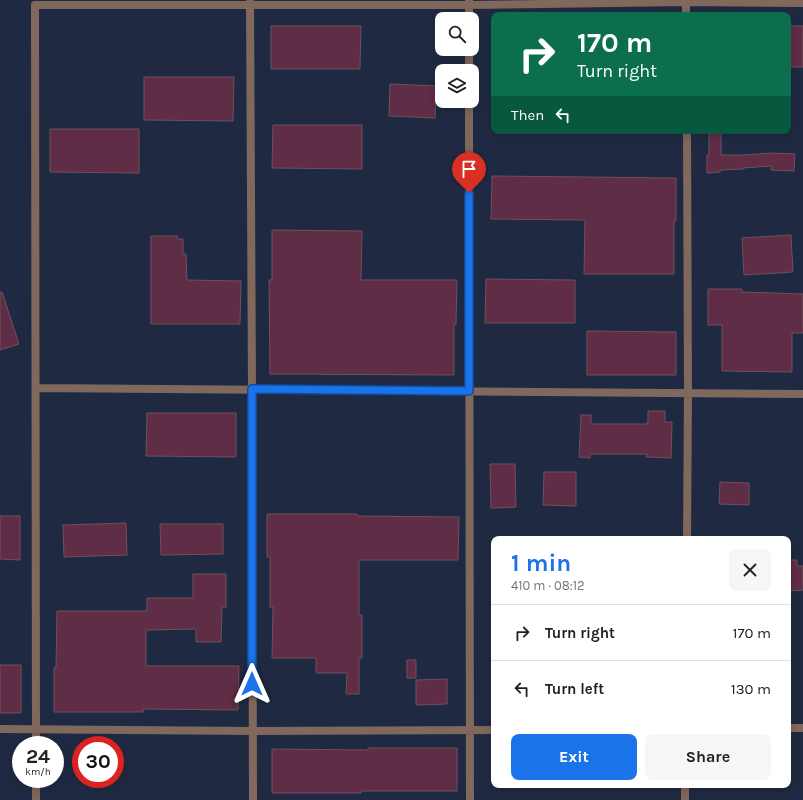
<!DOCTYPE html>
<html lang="en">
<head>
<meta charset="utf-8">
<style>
	:root { --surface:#fff; --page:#f6f6f6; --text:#202124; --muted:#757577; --line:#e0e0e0; --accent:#1a73e8 }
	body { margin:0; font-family:Karla,sans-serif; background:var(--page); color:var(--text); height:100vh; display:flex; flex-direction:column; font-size:15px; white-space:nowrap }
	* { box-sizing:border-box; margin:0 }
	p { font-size:13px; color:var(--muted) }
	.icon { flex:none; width:22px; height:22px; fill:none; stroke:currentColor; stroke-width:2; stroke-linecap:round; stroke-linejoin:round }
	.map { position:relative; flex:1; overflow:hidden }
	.panel { position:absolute; left:491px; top:536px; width:300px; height:252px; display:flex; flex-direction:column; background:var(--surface); border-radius:8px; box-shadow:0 2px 10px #0003 }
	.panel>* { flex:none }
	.top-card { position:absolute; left:491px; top:12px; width:300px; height:122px; border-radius:8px; box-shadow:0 2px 10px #0003; background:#0b6e4f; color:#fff; overflow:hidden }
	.fabs { position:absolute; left:435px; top:12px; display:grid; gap:8px }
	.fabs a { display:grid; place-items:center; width:44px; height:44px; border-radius:8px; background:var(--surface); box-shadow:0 2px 10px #0003; font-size:20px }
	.speed { position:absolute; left:12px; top:736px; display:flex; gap:8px; font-size:20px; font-weight:700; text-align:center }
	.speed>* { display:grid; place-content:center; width:52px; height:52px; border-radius:50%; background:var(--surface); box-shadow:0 2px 10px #0003; line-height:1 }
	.speed small { font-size:10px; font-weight:400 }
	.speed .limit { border:6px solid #d22; background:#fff; color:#111 }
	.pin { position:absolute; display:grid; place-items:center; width:34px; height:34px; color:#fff; margin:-41px -17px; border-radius:50% 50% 50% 0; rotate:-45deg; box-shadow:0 0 4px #0007 }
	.pin .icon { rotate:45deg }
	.me { position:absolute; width:44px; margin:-22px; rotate:0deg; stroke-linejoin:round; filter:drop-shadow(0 0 3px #0008) }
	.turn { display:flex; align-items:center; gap:14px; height:84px; padding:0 20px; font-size:18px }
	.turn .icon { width:52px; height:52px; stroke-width:2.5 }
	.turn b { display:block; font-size:28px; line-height:34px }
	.then { display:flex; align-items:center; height:38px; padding:0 20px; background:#0003; gap:8px; font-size:15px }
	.round { display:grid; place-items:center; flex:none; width:42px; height:42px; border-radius:8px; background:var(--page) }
	.headline { display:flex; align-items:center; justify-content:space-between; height:68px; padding:0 20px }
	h1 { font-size:24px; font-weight:700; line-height:30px; color:var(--accent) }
	.primary-button { display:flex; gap:8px; margin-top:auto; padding:8px 20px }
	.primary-button a { flex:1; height:46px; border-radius:8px; background:var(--accent); color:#fff; font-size:16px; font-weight:700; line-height:46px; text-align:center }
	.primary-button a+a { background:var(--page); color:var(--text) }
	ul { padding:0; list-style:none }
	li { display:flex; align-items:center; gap:12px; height:56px; padding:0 20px; border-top:1px solid var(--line) }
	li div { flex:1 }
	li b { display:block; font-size:15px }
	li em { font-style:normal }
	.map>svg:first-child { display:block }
	.building { fill:#602d46; stroke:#6f505d }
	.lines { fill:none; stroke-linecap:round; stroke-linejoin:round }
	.street { stroke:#81685c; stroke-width:8 }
	.route-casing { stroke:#114b97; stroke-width:10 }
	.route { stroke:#1a73e8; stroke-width:7 }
</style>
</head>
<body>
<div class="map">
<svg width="803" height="800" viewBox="0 0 803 800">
	<rect width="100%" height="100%" fill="#1f2a42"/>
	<path class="building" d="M 271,26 L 361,26 L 360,69 L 271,69 Z
		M 788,26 L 803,26 L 803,67 L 788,67 Z
		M 144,77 L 234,77 L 233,121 L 144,120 Z
		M 390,84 L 436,86 L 435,118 L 389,116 Z
		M 273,125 L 362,125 L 362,169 L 272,168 Z
		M 50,129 L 139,129 L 139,173 L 50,172 Z
		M 709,131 L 721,131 L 721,155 L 743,155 L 772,153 L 795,154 L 794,171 L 771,170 L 771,166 L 743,168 L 743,169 L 720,170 L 720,172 L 707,173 L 707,155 L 709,155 Z
		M 492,176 L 676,178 L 676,221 L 674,221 L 674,274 L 584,274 L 585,220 L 491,219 Z
		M 272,230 L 362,231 L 361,280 L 457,280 L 456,324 L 454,324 L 454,375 L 270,374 L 269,280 L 272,280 Z
		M 791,235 L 793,272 L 744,275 L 742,238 Z
		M 151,236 L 177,236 L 177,239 L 183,239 L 183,254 L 186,254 L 187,280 L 241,281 L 240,324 L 151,324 Z
		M 486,279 L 575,280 L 575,323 L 485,323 Z
		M 708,289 L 742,289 L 742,292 L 803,294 L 803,333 L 792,333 L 792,372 L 722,371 L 722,325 L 708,325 Z
		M 0,292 L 2,292 L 19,344 L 0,350 Z
		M 587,331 L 676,332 L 676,375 L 587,375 Z
		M 648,411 L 665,411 L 665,422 L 672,422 L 671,458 L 646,457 L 647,454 L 590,454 L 590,458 L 579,457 L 581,415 L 591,415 L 591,424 L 647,424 L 647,422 L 648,422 Z
		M 147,413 L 236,413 L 236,457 L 146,456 Z
		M 490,464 L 515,464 L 516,507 L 491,508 Z
		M 544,472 L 576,472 L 576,506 L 543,505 Z
		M 720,482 L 749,483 L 749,505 L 719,504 Z
		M 267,514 L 357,514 L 357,516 L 459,517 L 458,560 L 359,560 L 359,615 L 362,615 L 362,658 L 359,658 L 359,694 L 346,694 L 347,673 L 316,673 L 316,658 L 272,658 L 273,607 L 270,607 L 270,557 L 267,557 Z
		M 0,516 L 20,516 L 20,560 L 0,559 Z
		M 126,523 L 127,555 L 64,557 L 63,525 Z
		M 160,524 L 223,524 L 223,554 L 161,555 Z
		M 788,560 L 797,560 L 797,566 L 803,566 L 803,590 L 788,591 Z
		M 193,574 L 226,574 L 226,607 L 222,607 L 221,642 L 196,642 L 196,629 L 146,630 L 146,666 L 239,666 L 238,710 L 143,709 L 143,712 L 54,712 L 54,668 L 56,668 L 57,611 L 147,611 L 147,598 L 193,598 Z
		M 407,660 L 416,660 L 416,678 L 407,678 Z
		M 0,665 L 21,665 L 21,713 L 0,713 Z
		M 447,679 L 447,704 L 416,705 L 416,680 Z
		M 368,748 L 457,748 L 457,791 L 361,791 L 361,793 L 272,793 L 272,749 L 368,750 Z"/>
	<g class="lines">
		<path class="street" d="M 686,0 L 686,15
			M 250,1 L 252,389 L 253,800
			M 469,19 L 469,1
			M 469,71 L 469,49
			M 469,101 L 470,800
			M 36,388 L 803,394
			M 687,539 L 688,393 L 687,131
			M 788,728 L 803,728
			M 0,729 L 253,731 L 494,730
			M 36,745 L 35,5 L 469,5 L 686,2 L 803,3
			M 685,785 L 685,800
			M 36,800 L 36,779"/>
	</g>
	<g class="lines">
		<g class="route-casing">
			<path id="route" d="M 252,684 L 252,389 L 469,391 L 469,193"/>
		</g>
		<use href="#route" class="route"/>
	</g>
</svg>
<div class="fabs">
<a><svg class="icon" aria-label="search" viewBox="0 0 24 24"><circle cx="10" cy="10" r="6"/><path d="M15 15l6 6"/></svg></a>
<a><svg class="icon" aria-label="layers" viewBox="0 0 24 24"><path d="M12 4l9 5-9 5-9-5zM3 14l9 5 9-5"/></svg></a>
</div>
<div class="speed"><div>24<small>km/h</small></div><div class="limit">30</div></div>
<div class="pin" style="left:469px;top:193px;background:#d93025"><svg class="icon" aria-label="arrive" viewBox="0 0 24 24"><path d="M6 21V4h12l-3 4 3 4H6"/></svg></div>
<svg class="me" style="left:252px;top:684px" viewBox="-20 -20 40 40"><path d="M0-17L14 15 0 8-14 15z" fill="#1a73e8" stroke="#fff" stroke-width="4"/></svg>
<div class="top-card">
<div class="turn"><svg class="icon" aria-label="right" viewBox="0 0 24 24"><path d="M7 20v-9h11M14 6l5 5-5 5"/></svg><div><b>170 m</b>Turn right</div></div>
<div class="then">Then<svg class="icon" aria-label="left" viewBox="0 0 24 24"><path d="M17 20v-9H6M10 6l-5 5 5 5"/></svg></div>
</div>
<section class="panel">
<div class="headline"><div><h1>1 min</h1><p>410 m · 08:12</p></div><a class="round"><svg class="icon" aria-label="close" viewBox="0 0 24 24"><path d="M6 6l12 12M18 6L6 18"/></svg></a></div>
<ul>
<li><svg class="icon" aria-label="right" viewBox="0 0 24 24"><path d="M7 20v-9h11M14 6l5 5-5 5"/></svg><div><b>Turn right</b></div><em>170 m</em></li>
<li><svg class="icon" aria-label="left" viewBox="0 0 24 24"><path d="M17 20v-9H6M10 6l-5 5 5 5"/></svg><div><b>Turn left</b></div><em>130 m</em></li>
</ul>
<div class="primary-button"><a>Exit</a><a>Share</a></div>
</section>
</div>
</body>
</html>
